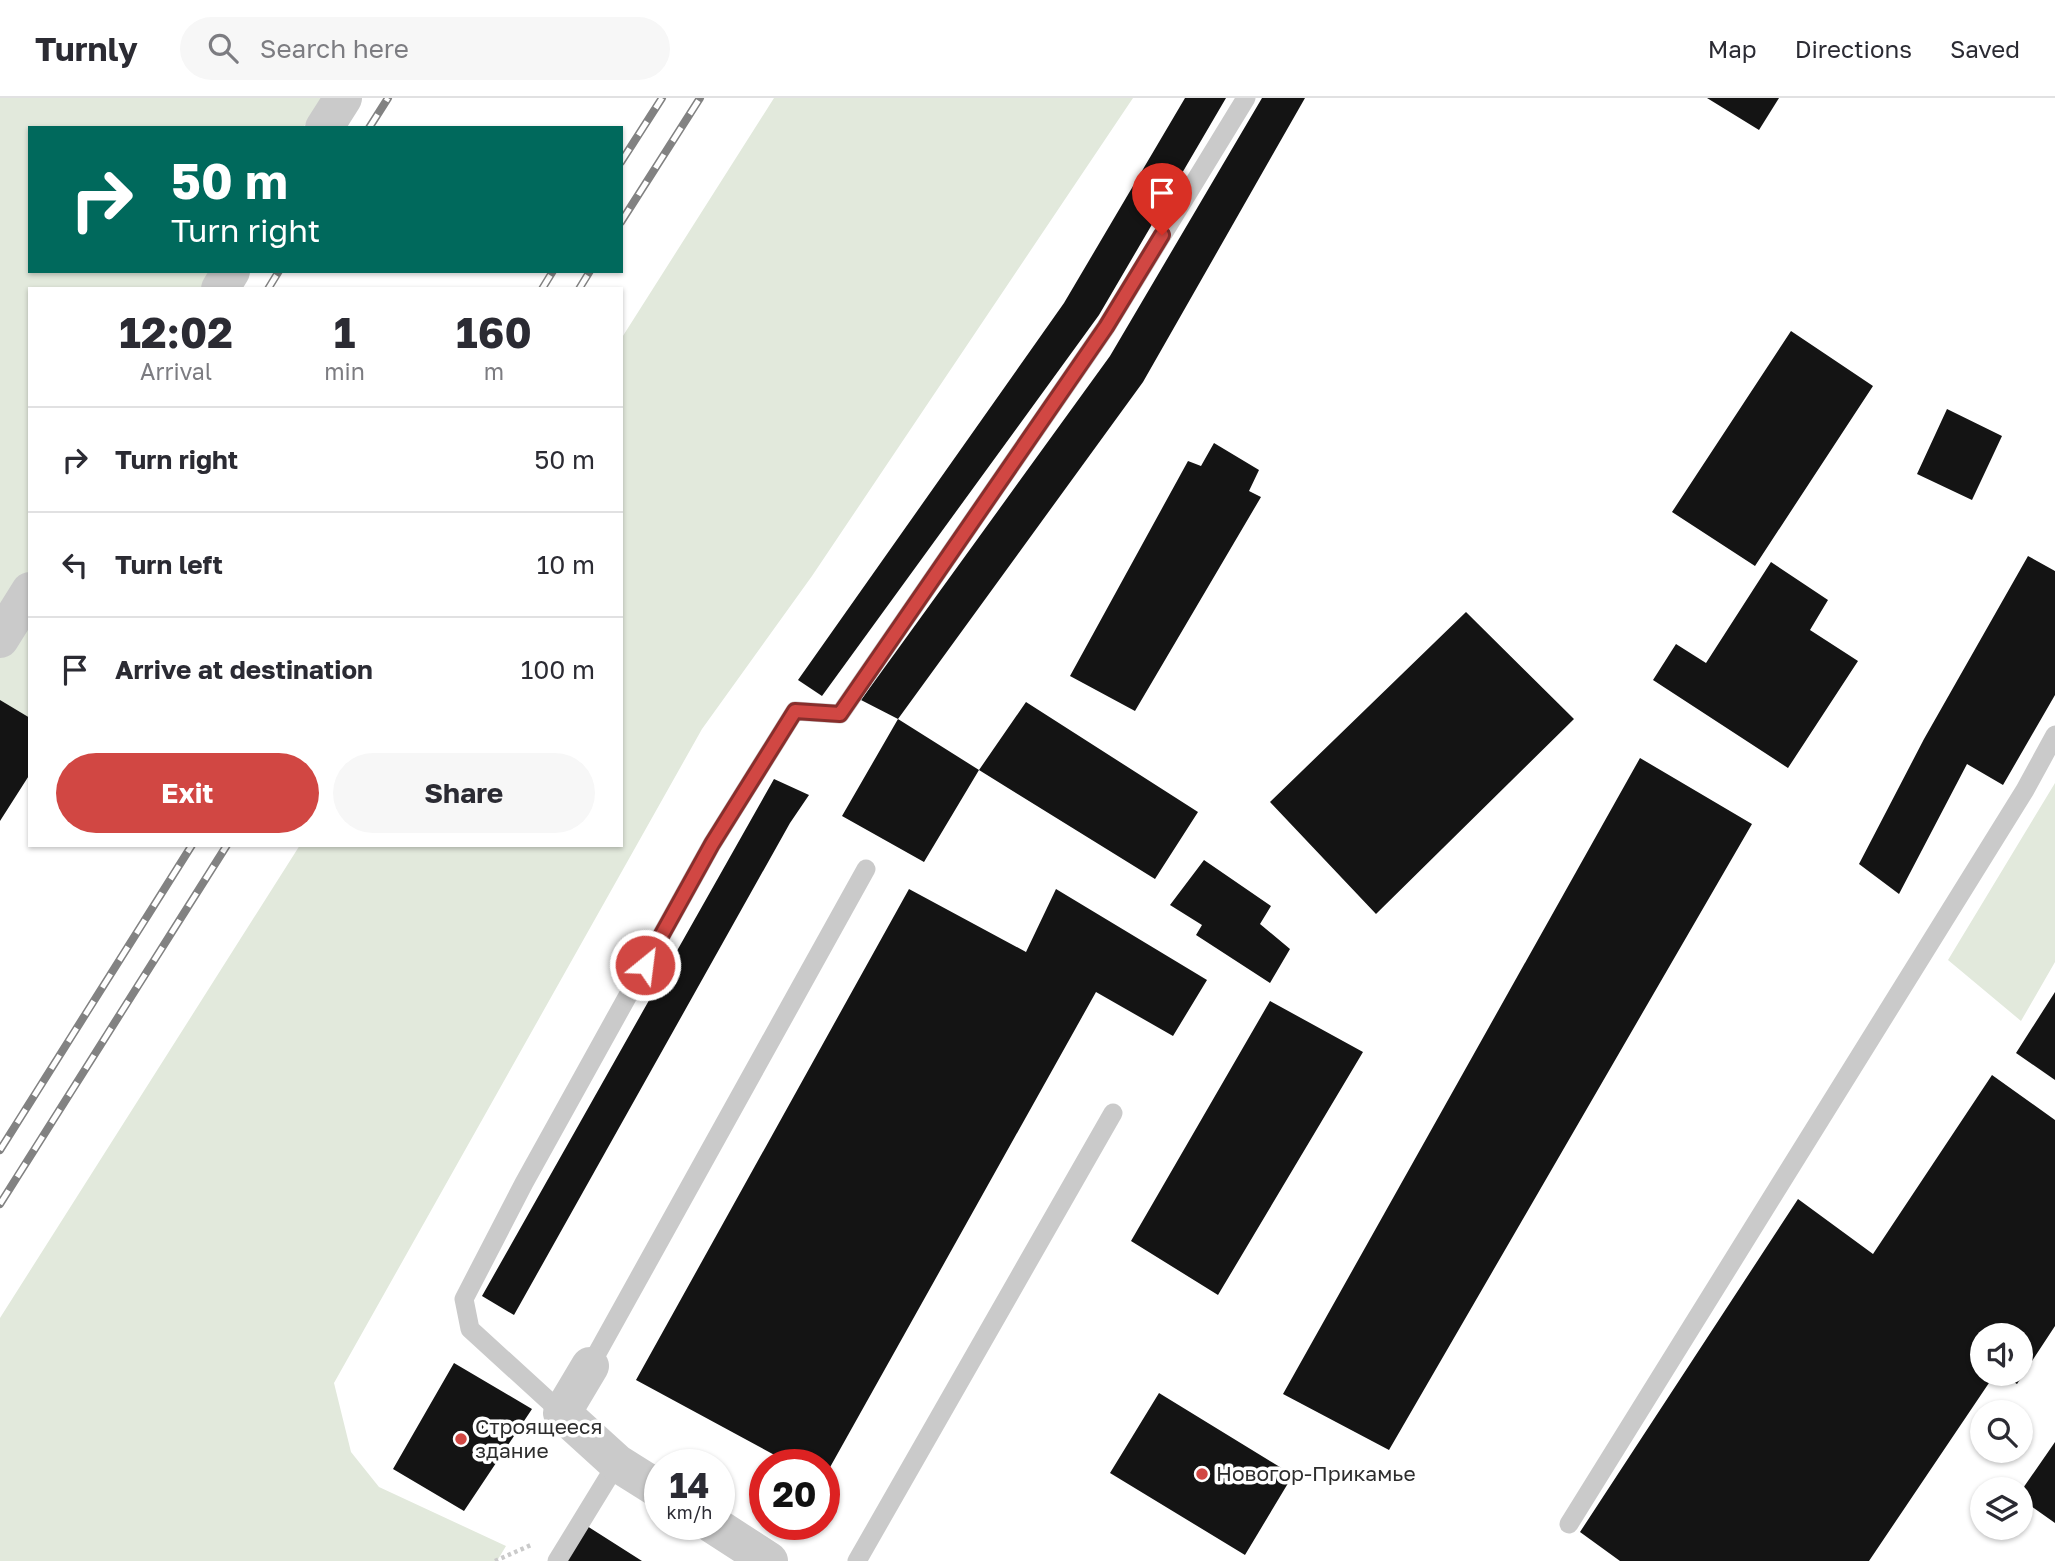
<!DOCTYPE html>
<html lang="en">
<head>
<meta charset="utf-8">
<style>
	:root { --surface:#fff; --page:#f7f7f7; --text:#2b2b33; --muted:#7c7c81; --line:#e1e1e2; --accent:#d14743 }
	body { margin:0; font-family:"Golos Text",sans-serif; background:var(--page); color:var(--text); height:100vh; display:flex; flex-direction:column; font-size:26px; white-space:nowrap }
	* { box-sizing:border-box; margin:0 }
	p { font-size:23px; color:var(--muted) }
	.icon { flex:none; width:38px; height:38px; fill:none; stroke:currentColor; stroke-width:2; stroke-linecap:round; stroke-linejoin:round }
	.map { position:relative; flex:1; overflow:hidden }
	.drawer { position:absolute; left:28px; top:189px; width:595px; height:560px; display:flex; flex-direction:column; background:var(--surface); border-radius:0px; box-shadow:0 2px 5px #0004 }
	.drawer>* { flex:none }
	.hud { position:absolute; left:28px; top:28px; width:595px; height:147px; border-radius:0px; box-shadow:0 2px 5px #0004; background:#00695c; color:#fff; overflow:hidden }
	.buttons { position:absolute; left:1970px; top:1225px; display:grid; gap:14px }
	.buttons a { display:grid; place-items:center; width:63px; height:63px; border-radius:50%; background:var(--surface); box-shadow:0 2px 5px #0004; font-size:35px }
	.speed { position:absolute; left:644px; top:1351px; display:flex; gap:14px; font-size:35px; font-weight:700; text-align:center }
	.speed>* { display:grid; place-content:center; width:91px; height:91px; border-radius:50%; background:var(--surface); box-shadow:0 2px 5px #0004; line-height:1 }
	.speed small { font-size:18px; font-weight:400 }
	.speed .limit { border:10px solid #d22; background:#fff; color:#111 }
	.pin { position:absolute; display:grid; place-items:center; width:60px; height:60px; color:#fff; margin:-72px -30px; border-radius:50% 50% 50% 0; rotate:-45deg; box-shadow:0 0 7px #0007 }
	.pin .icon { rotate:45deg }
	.me { position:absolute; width:77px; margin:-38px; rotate:29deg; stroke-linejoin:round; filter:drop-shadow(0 0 5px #0008) }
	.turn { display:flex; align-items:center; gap:24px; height:147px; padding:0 28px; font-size:32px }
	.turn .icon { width:91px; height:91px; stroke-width:2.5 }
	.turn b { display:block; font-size:49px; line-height:60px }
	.eta { display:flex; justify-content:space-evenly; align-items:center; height:119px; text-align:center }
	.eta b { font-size:42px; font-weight:700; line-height:49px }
	.action { display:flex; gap:14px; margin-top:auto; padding:14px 28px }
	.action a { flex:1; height:80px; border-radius:42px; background:var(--accent); color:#fff; font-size:28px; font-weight:700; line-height:80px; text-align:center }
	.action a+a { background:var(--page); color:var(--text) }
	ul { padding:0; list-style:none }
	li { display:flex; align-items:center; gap:21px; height:105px; padding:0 28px; border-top:2px solid var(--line) }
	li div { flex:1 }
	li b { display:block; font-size:26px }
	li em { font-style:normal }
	header { display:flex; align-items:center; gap:42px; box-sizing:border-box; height:98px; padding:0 35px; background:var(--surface); border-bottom:2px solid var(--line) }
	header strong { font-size:33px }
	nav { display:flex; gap:38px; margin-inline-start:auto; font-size:24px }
	.search { width:490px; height:63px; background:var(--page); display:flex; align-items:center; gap:18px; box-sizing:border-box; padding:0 24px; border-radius:38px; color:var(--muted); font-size:26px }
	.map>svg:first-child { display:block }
	.green { fill:#e2e9dc }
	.building { fill:#141414 }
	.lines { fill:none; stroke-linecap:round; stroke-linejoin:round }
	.path { stroke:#cacaca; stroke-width:4.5; stroke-dasharray:3.5 3.5; stroke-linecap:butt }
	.service { stroke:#cacaca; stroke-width:19 }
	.minor { stroke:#cacaca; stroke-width:38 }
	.rail-casing { stroke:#828282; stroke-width:8 }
	.rail { stroke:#fff; stroke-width:5; stroke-dasharray:16; stroke-linecap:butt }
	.route-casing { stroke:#882e2c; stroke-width:18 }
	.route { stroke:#d14743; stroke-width:12 }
	.poi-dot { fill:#d14743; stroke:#fff; stroke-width:2.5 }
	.labels { text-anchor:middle; stroke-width:7; stroke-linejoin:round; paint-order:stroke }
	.poi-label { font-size:21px; fill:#2d2d2d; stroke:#fff; text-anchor:start }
</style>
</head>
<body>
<header>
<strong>Turnly</strong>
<div class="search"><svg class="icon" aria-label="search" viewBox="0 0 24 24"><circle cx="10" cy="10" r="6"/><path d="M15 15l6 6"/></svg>Search here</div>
<nav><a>Map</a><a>Directions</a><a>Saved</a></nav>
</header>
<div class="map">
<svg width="2055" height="1463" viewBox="0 0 2055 1463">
	<rect width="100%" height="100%" fill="#fff"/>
	<path class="green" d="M 0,0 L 323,0 L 303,30 L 30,30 L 30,173 L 211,173 L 200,191 L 30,191 L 30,652 L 0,700 Z
		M 774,0 L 1133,0 L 812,478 L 702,631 L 334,1285 L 351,1354 L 379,1389 L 506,1448 L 497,1463 L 0,1463 L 0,1220 L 300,747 L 621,747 L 621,241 Z
		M 2055,685 L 2055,864 L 2021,923 L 1948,862 Z"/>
	<path class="building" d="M 1185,0 L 1226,0 L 1099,217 L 822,598 L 798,582 L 1064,205 Z
		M 1262,0 L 1305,0 L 1143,284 L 898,621 L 861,602 L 1110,258 Z
		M 1707,0 L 1779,0 L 1759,32 Z
		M 1791,233 L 1873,288 L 1755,468 L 1672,414 Z
		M 1947,311 L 2002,338 L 1972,402 L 1917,376 Z
		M 1214,345 L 1259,372 L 1249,393 L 1261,399 L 1135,613 L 1070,578 L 1188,363 L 1201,368 Z
		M 2028,458 L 2055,473 L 2055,597 L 2003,687 L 1967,666 L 1899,796 L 1859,766 L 1924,641 Z
		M 1771,464 L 1828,502 L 1810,532 L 1858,563 L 1788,670 L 1653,582 L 1676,546 L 1706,565 Z
		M 1466,514 L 1574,621 L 1376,816 L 1270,704 Z
		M 0,602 L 30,620 L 30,676 L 0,723 Z
		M 1026,604 L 1198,714 L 1155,781 L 979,672 Z
		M 898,621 L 979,672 L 924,764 L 842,718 Z
		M 1640,660 L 1752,726 L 1389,1352 L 1283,1296 Z
		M 774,681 L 809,697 L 790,725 L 514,1217 L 482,1198 Z
		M 1204,762 L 1271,808 L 1260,826 L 1290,851 L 1270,885 L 1196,837 L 1202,827 L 1170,807 Z
		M 909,791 L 1026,854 L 1056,791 L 1207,882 L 1173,938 L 1096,894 L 824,1380 L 824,1367 L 793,1367 L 636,1282 Z
		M 2055,894 L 2055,982 L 2016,955 Z
		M 1270,903 L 1363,954 L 1218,1197 L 1131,1143 Z
		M 1992,977 L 2055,1022 L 2055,1228 L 2017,1286 L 2001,1276 L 2021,1276 L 2021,1237 L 1983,1237 L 1983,1276 L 1995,1276 L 1869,1463 L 1620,1463 L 1580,1434 L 1798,1101 L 1873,1156 Z
		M 454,1265 L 532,1311 L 464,1413 L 393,1371 Z
		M 1159,1295 L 1293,1377 L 1245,1457 L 1110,1375 Z
		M 2055,1344 L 2055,1425 L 2021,1401 L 2021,1393 Z
		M 587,1428 L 642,1463 L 565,1463 Z"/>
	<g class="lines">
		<path class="path" d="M 495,1463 L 531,1447"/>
		<path class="service" d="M 590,1268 L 866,771
			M 562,1315 L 470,1231 L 464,1201 L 524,1085 L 712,746 L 795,613 L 840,616 L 1106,229 L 1246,0
			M 1569,1426 L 2025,692 L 2055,637
			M 557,1463 L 617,1365
			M 857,1463 L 1113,1015"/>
		<path class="minor" d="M 324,30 L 343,0
			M 220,191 L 231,173
			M 0,541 L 30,493
			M 590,1268 L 562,1315 L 617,1365 L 660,1392
			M 712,1426 L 769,1463"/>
		<g class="rail-casing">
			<path id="rail" d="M 369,30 L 388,0
				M 621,64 L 662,0
				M 621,124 L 700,0
				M 268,191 L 279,173
				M 542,191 L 553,173
				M 579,191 L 590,173
				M 0,1052 L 192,747
				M 0,1106 L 227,747"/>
		</g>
		<use href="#rail" class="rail"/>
	</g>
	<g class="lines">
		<g class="route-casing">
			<path id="route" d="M 645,867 L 712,746 L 795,613 L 840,616 L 1106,229 L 1162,137"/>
		</g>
		<use href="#route" class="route"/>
	</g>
	<g class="poi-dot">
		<circle cx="461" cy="1341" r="7"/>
		<circle cx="1202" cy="1376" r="7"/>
	</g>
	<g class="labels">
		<g class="poi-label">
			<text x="475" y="1336">Строящееся<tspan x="475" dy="24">здание</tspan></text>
			<text x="1216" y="1383">Новогор-Прикамье</text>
		</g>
	</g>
</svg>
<div class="buttons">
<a><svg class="icon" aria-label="sound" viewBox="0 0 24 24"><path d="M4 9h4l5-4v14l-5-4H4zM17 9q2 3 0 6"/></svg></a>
<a><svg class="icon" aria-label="search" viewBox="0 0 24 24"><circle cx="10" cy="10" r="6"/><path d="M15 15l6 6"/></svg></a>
<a><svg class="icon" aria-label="layers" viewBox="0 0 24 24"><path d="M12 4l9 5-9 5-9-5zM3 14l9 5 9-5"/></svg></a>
</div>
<div class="speed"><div>14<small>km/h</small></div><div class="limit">20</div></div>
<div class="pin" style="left:1162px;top:137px;background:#d93025"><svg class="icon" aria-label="arrive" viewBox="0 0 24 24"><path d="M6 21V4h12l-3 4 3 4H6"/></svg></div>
<svg class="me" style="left:645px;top:867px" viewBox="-20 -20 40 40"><circle r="17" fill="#d14743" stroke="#fff" stroke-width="3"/><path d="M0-11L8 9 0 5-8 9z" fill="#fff"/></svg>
<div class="hud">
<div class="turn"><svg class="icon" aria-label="right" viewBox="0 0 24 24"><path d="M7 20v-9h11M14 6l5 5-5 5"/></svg><div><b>50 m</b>Turn right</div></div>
</div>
<section class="drawer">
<div class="eta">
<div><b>12:02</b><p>Arrival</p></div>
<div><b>1</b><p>min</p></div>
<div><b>160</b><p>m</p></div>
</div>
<ul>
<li><svg class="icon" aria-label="right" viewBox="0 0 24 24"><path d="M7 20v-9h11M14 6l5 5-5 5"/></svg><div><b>Turn right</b></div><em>50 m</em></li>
<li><svg class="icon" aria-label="left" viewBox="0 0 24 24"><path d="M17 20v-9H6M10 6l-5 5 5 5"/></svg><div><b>Turn left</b></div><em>10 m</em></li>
<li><svg class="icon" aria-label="arrive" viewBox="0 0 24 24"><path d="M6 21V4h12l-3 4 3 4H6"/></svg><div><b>Arrive at destination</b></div><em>100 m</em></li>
</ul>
<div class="action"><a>Exit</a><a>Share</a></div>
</section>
</div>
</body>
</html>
